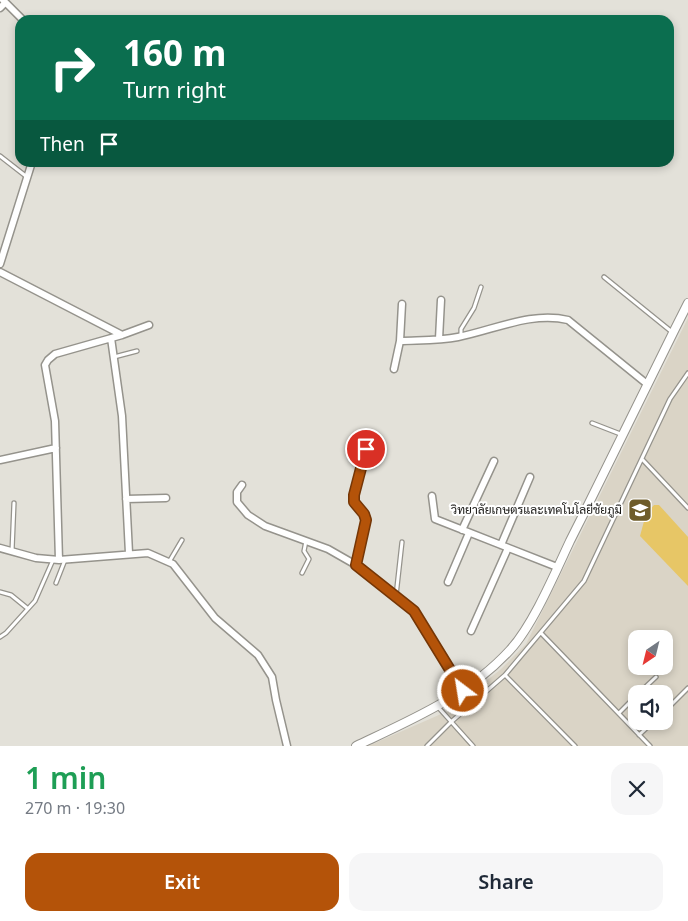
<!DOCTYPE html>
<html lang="en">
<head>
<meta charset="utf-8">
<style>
	:root { --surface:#fff; --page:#f6f6f7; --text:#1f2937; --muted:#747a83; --accent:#b45309 }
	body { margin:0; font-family:"Noto Sans",Sarabun,sans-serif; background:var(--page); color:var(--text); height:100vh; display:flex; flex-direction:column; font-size:19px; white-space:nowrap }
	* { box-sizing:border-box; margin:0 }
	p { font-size:16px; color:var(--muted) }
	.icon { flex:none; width:28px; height:28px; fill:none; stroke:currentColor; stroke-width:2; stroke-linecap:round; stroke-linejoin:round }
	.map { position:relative; height:746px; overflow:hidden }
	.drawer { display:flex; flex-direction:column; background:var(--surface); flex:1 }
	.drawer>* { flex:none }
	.banner { position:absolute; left:15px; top:15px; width:659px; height:152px; border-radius:15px; box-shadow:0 2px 8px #0003; background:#0b6e4f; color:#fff; overflow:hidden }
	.needle { width:32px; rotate:215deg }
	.fabs { position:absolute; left:628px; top:630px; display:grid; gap:10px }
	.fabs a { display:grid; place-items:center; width:45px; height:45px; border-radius:10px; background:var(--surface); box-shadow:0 2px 8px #0003; font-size:25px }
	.pin { position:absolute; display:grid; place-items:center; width:42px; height:42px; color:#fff; margin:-21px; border:2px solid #fff; border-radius:50%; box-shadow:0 1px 5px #0007 }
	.me { position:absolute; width:55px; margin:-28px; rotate:329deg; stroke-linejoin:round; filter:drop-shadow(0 0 4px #0008) }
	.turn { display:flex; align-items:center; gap:18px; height:105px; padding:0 25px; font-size:22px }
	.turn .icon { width:65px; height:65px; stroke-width:2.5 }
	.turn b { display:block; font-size:35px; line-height:42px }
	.then { display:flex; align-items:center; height:48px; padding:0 25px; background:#0003; gap:10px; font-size:19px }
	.round { display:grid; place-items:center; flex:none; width:52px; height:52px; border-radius:15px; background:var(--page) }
	.overview { display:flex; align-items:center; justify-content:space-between; height:85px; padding:0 25px }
	h1 { font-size:30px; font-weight:600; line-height:38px; color:#1e9e55 }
	.primary-button { display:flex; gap:10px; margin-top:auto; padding:10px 25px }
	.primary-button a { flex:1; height:58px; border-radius:15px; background:var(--accent); color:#fff; font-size:20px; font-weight:600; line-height:58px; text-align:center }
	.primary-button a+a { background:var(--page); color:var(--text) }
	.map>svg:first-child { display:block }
	.built { fill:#dad4c6; fill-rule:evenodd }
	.water { fill:#e7c666 }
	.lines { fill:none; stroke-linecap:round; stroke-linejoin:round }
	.service-casing { stroke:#95938c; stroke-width:5.5 }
	.minor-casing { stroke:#95938c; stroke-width:9 }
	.tertiary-casing { stroke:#95938c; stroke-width:10 }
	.service { stroke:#fff; stroke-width:3 }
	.minor { stroke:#fff; stroke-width:6 }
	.tertiary { stroke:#fff; stroke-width:8 }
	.route-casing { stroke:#753606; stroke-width:12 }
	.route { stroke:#b45309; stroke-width:9 }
	.labels { text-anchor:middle; stroke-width:4; stroke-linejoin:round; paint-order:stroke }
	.poi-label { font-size:12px; fill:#151411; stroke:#fff; text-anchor:end }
</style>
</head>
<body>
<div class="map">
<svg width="688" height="746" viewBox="0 0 688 746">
	<rect width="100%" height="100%" fill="#e3e1d9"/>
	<path class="built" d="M 688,318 L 688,746 L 368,746 L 448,711 L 500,670 L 526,644 ZM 636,639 L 664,639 L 664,666 L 636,666 ZM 636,694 L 664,694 L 664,721 L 636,721 Z"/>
	<path class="water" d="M 654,505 L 659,505 L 688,537 L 688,586 L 640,536 L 646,514 Z"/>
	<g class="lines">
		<g class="service-casing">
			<path id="service" d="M 0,156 L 27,177
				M 604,277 L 672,332
				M 461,336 L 461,329 L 474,308 L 481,287
				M 114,357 L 137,351
				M 592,423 L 623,435
				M 642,459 L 688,508
				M 12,551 L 14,503
				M 169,562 L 182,540
				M 302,573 L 309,559 L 304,551 L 306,541
				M 56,583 L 65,560
				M 0,592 L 11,595 L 27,608
				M 396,596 L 402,542
				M 541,633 L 650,746
				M 0,637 L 6,633 L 35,601 L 53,560
				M 505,675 L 575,746
				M 638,694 L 656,677
				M 438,707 L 473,746
				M 664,712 L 688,688
				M 619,713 L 636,696
				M 639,735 L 654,721
				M 427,746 L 451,722 L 505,675 L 584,581 L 670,399 L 688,373"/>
		</g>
		<g class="minor-casing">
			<path id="minor" d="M 3,0 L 23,20
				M 0,8 L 5,3
				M 0,264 L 32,162
				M 0,272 L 122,335 L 149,325
				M 111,338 L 122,416 L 129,553
				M 439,339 L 441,300
				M 400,341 C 419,340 439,341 458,337 C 494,330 532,311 568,320 L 647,384
				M 394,369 L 400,341 L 402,304
				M 0,460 L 56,448
				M 242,485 L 237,492 L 237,502 L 248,515 L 265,526 L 328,549 L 356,565 L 414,611 L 463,691
				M 432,496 L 435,519 L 557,567
				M 126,499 L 166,498
				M 462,530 L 494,461
				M 501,545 L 530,477
				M 0,548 L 36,558 L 59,560 L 148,553 L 173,564 L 215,618 L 258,655 L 272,677 L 276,700 L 287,746
				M 59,560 L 55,421 L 45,365 L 48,360 L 55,354 L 122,335
				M 356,565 L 366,520 L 364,514 L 354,502 L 354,495 L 365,449
				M 448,582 L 469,533
				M 471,631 L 508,548"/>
		</g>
		<g class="tertiary-casing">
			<path id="tertiary" d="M 356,746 C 411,720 468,696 510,650 C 533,625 555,573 570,541 C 610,462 648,382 688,303"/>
		</g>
		<use href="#service" class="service"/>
		<use href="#minor" class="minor"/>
		<use href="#tertiary" class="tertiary"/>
	</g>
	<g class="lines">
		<g class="route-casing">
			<path id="route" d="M 366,449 L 354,495 L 354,502 L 364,514 L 366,520 L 356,565 L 414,611 L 463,691"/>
		</g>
		<use href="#route" class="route"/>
	</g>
	<defs>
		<g id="university-square" transform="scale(1.25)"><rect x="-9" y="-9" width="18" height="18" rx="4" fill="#6e5c2a" stroke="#fff"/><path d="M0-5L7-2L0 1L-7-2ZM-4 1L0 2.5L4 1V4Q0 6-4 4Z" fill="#fff"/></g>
	</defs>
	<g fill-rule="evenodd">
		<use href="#university-square" x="640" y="510"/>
	</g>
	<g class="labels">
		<g class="poi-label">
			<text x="622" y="514">วิทยาลัยเกษตรและเทคโนโลยีชัยภูมิ</text>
		</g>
	</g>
</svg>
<div class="fabs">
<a><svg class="needle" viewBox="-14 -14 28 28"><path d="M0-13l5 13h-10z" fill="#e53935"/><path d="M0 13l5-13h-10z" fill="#747a83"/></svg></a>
<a><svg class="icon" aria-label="sound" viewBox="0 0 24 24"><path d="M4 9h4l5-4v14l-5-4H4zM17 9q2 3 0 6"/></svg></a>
</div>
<div class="pin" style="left:366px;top:449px;background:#d93025"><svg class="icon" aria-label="arrive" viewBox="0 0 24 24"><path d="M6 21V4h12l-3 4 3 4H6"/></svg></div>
<svg class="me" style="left:463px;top:691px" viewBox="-20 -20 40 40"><circle r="17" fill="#b45309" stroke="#fff" stroke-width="3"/><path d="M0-11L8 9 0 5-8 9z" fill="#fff"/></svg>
<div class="banner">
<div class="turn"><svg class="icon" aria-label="right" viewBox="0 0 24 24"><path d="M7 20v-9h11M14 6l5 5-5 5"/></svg><div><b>160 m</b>Turn right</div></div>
<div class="then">Then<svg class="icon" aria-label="arrive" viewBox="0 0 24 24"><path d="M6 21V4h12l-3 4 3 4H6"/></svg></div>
</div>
</div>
<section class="drawer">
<div class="overview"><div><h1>1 min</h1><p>270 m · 19:30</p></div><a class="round"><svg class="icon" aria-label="close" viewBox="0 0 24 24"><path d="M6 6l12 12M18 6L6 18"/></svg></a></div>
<div class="primary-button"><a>Exit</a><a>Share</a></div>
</section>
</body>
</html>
